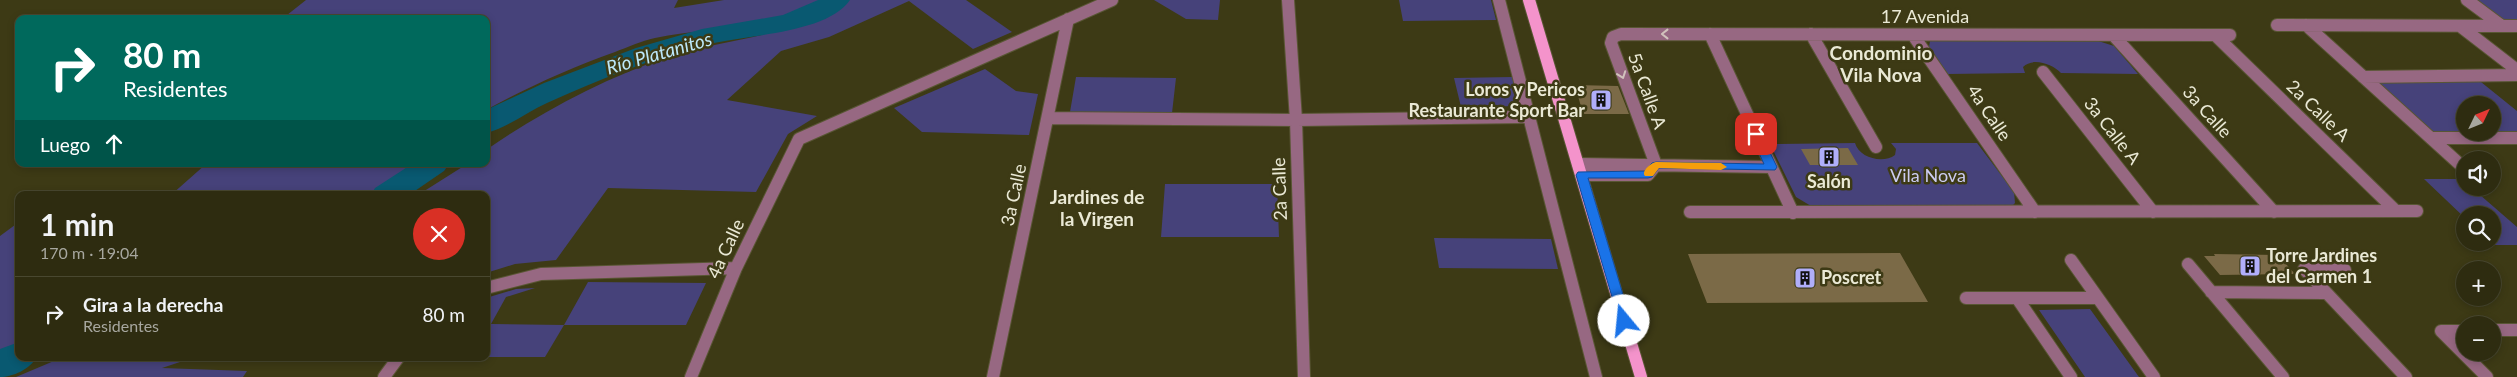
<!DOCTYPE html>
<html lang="es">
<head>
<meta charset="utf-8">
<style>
	:root { --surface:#2e2c10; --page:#3a381e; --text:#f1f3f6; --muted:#a7a79f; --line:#494830 }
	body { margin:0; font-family:Lato,sans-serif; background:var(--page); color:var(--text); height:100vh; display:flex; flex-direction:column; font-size:19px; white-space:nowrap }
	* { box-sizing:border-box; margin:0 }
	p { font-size:16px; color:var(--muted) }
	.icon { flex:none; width:28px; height:28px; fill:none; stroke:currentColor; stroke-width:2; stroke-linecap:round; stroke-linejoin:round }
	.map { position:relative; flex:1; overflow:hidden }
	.details { position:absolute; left:15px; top:191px; width:475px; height:170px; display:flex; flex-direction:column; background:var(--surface); border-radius:10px; box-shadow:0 2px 8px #0003,0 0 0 1px var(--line) }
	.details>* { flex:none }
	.top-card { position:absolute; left:15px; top:15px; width:475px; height:152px; border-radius:10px; box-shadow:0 2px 8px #0003,0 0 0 1px var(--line); background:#00695c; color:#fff; overflow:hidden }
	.needle { width:32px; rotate:47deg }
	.tools { position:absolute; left:2456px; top:96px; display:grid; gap:10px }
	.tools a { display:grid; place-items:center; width:45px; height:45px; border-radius:50%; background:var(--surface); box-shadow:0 2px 8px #0003,0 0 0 1px var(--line); font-size:25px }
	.pin { position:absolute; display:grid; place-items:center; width:42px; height:42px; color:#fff; margin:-21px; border-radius:10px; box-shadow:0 2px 8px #0006 }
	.me { position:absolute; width:55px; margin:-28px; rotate:343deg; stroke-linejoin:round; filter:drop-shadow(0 0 4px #0008) }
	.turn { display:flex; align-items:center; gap:18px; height:105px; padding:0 25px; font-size:22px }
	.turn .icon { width:65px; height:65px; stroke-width:2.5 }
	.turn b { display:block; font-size:35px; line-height:42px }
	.then { display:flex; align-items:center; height:48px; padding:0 25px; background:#0003; gap:10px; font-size:19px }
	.round { display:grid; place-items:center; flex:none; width:52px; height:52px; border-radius:26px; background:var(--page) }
	.summary { display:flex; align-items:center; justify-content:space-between; height:85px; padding:0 25px }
	h1 { font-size:30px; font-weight:700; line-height:38px }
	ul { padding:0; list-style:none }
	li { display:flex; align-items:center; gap:15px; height:75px; padding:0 25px; border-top:1px solid var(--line) }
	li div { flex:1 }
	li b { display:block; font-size:19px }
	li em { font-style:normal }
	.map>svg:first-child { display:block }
	.green { fill:#46427a }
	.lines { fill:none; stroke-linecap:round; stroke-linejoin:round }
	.river { fill:#095971; fill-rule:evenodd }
	.building { fill:#7b6a47 }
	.minor-casing { stroke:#595634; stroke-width:14 }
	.major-casing { stroke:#595634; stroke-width:14 }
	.minor { stroke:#976882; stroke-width:12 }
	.major { stroke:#f493cb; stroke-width:12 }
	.oneway { stroke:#d1c2bc }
	.route { fill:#1a73e8; stroke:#114b97 }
	.slow { fill:#f59e0b }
	.labels { text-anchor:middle; stroke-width:5; stroke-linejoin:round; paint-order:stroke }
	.street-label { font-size:18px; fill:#eae9d5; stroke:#3d3a15 }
	.poi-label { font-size:18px; font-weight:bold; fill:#eae9d5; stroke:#3d3a15; text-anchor:start }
	.park-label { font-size:18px; fill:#ccccf2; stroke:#3d3a15 }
	.water-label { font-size:19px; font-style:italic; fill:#bce7f9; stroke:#3d3a15 }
	.neighbourhood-label { font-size:19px; font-weight:bold; fill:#eae9d5; stroke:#3d3a15 }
</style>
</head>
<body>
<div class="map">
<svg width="2517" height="377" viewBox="0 0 2517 377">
	<rect width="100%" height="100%" fill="#3d3a15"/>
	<path class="green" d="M 306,0 L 678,0 L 674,8 L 724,0 L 825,0 C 776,31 710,26 655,38 C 641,41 628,47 615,52 C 570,68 528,87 486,110 L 486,19 L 282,19 Z
		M 848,0 L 966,0 L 1012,32 L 973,49 L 909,1 L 829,37 L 781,51 L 727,100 L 817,116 L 788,134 L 756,192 L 608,188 L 556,260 L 515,264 L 486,273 L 486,195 L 418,195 L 467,164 L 486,164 L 486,150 C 541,112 605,78 668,57 C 728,37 794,38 848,0 Z
		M 1154,0 L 1220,0 L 1218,20 L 1186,19 Z
		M 1399,0 L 1491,0 L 1496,20 L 1403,21 Z
		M 2475,0 L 2517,0 L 2517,21 L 2503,21 Z
		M 1935,38 L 2095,40 L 2114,46 L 2138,74 L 2061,73 C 2052,64 2033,57 2023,67 L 2025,73 L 1948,74 L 1929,47 L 1930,41 Z
		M 985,69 L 1016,91 L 1038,94 L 1029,135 L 922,132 L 894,108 Z
		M 1076,77 L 1176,78 L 1172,113 L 1070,112 Z
		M 1512,77 L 1521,106 L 1461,107 L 1454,78 Z
		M 2377,82 L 2481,82 L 2517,111 L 2517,132 L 2493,132 L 2492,105 L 2465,105 L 2465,132 L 2433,132 Z
		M 1855,143 C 1859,158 1883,164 1895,155 L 1896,149 L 1891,143 L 1977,143 L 2014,192 L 2015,203 L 2012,206 L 1811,206 L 1796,197 L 1770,144 Z
		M 206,164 L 415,164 L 371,195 L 171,195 Z
		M 2424,179 L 2463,179 L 2465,188 L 2472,188 L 2517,227 L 2517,245 L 2494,245 L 2492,243 L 2492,215 L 2465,215 L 2465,218 Z
		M 1165,184 L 1277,184 L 1279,237 L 1161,237 Z
		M 19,222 L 19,344 L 0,353 L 0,236 Z
		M 1434,238 L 1551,239 L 1558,269 L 1439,268 Z
		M 588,282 L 706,283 L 686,325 L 564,325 L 545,357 L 486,357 L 486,298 L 516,289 L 535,288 L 506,297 L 491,324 L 564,325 Z
		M 2090,309 L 2139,377 L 2085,377 L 2039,310 Z
		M 61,358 L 192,358 L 162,368 L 247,371 L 243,377 L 16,377 Z"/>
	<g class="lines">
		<path class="river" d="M 818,0 L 850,0 C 827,34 743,35 704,45 C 650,59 598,80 547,103 C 527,112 507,128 486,133 L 486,110 L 544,83 L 636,48 L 702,29 L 783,15 Z
			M 412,164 L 449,164 L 444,171 L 409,195 L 371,195 L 375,188 Z
			M 19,342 L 19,358 L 36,358 C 30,369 13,377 0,377 L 0,349 Z"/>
	</g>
	<path class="building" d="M 1575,85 L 1618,86 L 1629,114 L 1583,114 Z
		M 1848,148 L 1858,165 L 1810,165 L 1801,149 Z
		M 1900,253 L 1928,302 L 1707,303 L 1688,254 Z
		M 2214,254 L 2278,255 L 2295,274 L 2220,275 L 2204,256 L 2215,256 Z"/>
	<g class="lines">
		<g class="minor-casing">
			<path id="minor" d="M 1288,0 L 1296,120 L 1304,377
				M 1499,0 L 1596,377
				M 2467,0 L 2502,26
				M 2277,25 L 2517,26
				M 2306,25 L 2465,169
				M 2460,26 L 2517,70
				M 1710,34 L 1793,213
				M 1811,34 L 1876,147
				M 1913,35 L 2035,212
				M 2215,35 L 2396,211
				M 2114,36 L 2274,212
				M 2043,72 L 2153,212
				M 2363,77 L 2517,75
				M 1049,118 L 1296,120 L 1530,117
				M 2432,138 L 2517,138
				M 1578,164 L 1771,167
				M 1656,165 L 1611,43 L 1613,37 L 1621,34 L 2230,35
				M 1582,175 L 1648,175 L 1656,165
				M 1690,212 L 2417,211
				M 2071,260 L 2154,377
				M 2188,264 L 2283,377
				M 2345,270 L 2304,269 L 2406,377
				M 486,288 L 541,274 L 736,268
				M 2211,292 L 2325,293
				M 1966,298 L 2096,298
				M 2017,298 L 2071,377
				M 2492,330 L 2517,330
				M 2441,331 L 2487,377
				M 2441,331 L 2465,331
				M 384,377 L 398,358
				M 691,377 L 736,268 L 799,139 L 1112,0
				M 993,377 L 1068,19"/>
		</g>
		<g class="major-casing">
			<path id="major" d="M 1529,0 L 1641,377"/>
		</g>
		<use href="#minor" class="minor"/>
		<use href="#major" class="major"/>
	</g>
	<defs><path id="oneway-chevron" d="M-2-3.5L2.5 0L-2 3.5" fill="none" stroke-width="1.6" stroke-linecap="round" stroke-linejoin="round" transform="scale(1.25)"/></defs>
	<g class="oneway">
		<use href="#oneway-chevron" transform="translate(1665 34) rotate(-180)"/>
		<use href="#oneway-chevron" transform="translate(1622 75) rotate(70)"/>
	</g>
	<path class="route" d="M 1756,131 L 1761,134 L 1777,167 L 1775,170 L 1659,168 L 1652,177 L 1648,178 L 1588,178 L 1631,321 L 1629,324 L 1620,324 L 1576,175 L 1578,172 L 1645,171 L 1652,163 L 1656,162 L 1764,164 L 1750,134 Z"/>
	<path class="slow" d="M 1656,162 L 1721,163 L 1727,167 L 1721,170 L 1659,168 L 1653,176 L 1645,176 C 1641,171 1651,163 1656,162 Z"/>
	<defs>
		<g id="building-square" transform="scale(1.125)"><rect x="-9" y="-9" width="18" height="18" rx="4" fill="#b0aefa" stroke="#3d3a15"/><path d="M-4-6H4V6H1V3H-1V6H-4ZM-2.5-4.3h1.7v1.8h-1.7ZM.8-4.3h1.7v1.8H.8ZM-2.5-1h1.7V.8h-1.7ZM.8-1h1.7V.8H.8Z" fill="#111"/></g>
	</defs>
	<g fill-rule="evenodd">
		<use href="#building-square" x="1601" y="100"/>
		<use href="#building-square" x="1829" y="157"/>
		<use href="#building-square" x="2250" y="266"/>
		<use href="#building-square" x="1805" y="278"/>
	</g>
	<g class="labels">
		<g class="street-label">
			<text x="1925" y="23">17 Avenida</text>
			<text transform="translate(1647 91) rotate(70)" y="6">5a Calle A</text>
			<text transform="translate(2318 111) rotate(44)" y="6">2a Calle A</text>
			<text transform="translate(2207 112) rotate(48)" y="6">3a Calle</text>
			<text transform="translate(1989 113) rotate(56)" y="6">4a Calle</text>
			<text transform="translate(2112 131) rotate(52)" y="6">3a Calle A</text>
			<text transform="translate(1280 189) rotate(-92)" y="6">2a Calle</text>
			<text transform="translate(1014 195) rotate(-78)" y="6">3a Calle</text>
			<text transform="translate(726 249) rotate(-65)" y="6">4a Calle</text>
		</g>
		<g class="poi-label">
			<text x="1585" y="96" text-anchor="end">Loros y Pericos<tspan x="1585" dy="21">Restaurante Sport Bar</tspan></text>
			<text x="1829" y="188" text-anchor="middle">Salón</text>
			<text x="2266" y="262">Torre Jardines<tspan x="2266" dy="21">del Carmen 1</tspan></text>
			<text x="1821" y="284">Poscret</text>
		</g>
		<g class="park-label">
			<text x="1928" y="182">Vila Nova</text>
		</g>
		<g class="water-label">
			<text transform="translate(659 53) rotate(-16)" y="7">Río Platanitos</text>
		</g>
		<g class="neighbourhood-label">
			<text x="1881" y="60">Condominio<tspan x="1881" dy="22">Vila Nova</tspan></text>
			<text x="1097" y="204">Jardines de<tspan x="1097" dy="22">la Virgen</tspan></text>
		</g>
	</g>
</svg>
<div class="tools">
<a><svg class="needle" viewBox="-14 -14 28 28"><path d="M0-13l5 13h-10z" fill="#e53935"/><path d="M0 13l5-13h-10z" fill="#a7a79f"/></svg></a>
<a><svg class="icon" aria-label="sound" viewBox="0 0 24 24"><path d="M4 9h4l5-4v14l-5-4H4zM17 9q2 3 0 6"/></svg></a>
<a><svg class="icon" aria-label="search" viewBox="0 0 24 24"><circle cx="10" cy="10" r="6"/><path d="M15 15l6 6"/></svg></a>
<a>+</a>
<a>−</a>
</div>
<div class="pin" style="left:1756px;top:134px;background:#d93025"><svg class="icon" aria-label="arrive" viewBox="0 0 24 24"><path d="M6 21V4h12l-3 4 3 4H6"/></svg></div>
<svg class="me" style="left:1624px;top:321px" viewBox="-20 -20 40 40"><circle r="19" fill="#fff"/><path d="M0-13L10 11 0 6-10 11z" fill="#1a73e8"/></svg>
<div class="top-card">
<div class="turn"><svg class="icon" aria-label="right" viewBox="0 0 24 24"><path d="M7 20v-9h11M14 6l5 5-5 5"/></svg><div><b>80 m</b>Residentes</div></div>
<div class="then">Luego<svg class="icon" aria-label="ahead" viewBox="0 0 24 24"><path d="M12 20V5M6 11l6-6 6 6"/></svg></div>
</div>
<section class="details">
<div class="summary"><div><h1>1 min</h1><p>170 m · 19:04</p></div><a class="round" style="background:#d93025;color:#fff"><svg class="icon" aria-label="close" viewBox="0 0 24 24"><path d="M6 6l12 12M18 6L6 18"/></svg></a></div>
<ul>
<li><svg class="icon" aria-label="right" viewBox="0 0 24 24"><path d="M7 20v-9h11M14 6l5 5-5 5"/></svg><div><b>Gira a la derecha</b><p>Residentes</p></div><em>80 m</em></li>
</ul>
</section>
</div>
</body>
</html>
